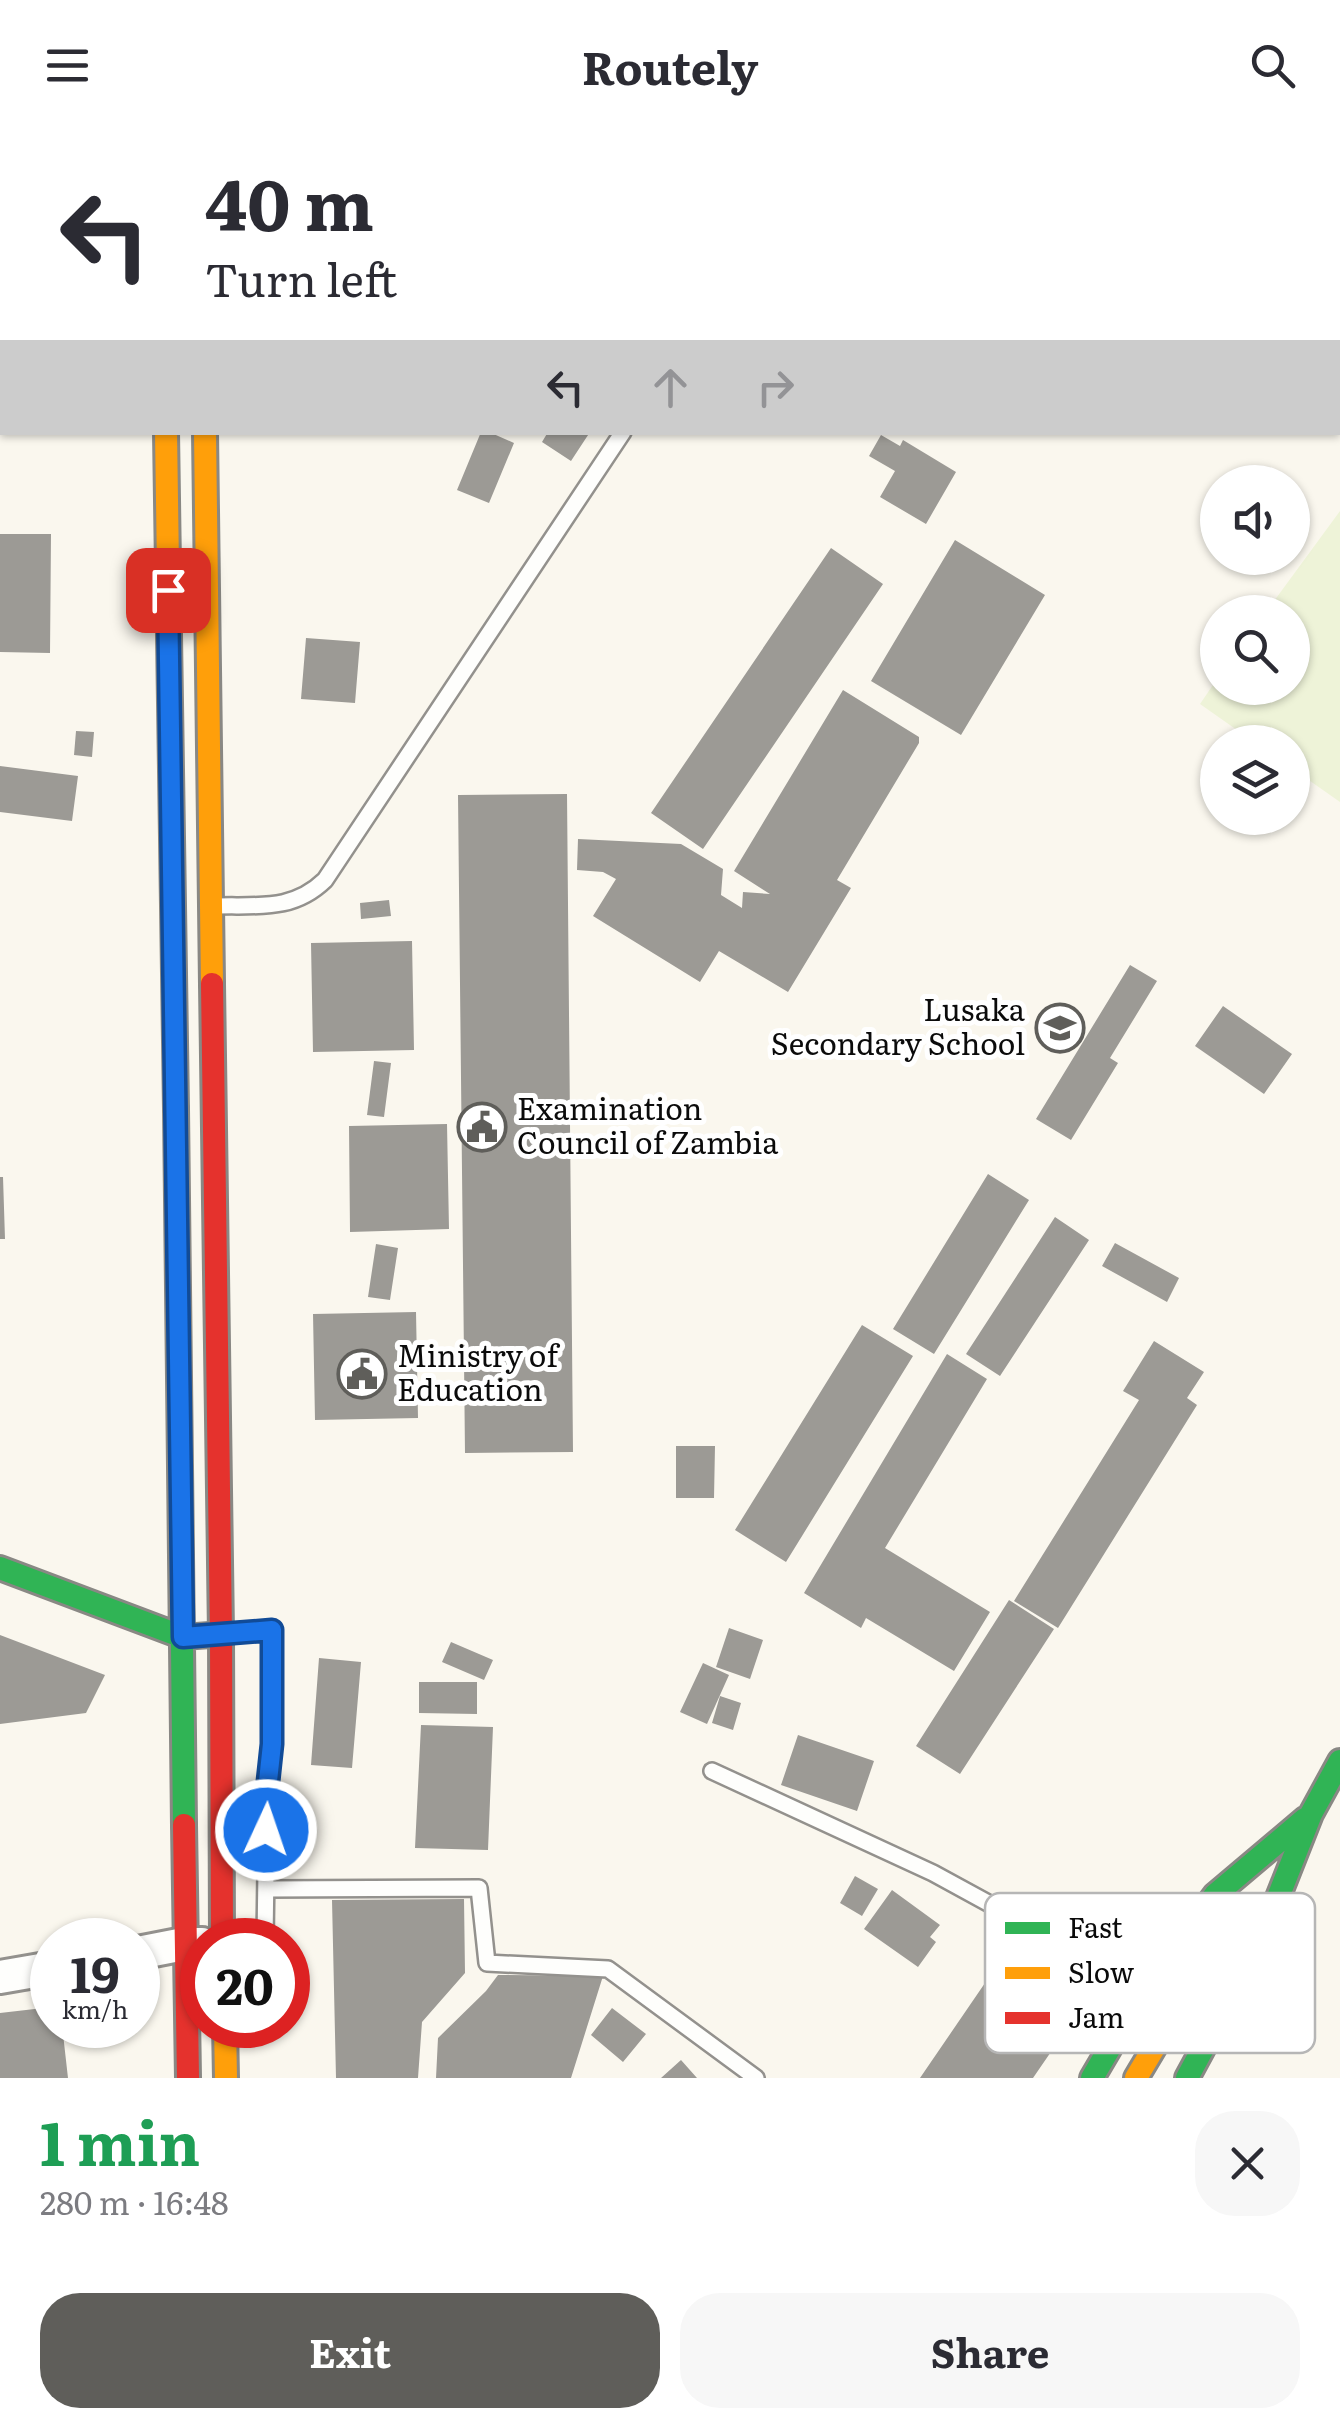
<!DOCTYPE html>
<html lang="en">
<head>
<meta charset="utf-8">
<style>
	:root { --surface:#fff; --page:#f7f7f7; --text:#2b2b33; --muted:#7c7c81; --accent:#5f5e5a }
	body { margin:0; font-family:Literata,serif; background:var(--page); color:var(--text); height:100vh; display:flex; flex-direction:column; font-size:38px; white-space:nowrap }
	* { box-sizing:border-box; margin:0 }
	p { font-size:32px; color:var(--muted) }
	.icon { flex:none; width:55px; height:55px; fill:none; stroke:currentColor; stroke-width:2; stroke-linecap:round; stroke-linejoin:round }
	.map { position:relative; height:1948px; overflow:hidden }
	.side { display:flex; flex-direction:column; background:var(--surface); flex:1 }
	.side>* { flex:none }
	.banner { position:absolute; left:0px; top:0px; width:1340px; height:305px; box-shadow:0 2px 8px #0004; background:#fff; color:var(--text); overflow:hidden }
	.controls { position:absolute; left:1200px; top:335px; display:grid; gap:20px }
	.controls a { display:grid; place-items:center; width:110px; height:110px; border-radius:50%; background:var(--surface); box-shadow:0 2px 8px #0004; font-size:50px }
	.speed { position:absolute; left:30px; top:1788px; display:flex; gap:20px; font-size:50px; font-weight:700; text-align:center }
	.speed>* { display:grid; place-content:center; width:130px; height:130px; border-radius:50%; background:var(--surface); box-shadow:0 2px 8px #0004; line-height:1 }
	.speed small { font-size:25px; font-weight:400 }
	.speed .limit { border:15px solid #d22; background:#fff; color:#111 }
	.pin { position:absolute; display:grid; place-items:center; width:85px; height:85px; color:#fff; margin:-42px; border-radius:20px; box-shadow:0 5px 15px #0006 }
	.me { position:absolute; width:110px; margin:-55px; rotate:3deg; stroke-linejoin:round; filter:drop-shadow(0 0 8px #0008) }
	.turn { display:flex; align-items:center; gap:35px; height:210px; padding:0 40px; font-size:45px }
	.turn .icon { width:130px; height:130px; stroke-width:2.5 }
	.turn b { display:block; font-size:70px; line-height:85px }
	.lanes { display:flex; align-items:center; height:95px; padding:0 40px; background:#0003; justify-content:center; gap:50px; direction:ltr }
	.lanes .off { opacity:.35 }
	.round { display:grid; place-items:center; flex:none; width:105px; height:105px; border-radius:40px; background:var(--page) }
	.overview { display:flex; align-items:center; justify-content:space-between; height:170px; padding:0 40px }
	h1 { font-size:60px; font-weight:700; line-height:75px; color:#1e9e55 }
	.button { display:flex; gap:20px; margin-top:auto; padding:20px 40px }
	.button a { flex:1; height:115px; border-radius:40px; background:var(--accent); color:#fff; font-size:40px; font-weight:700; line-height:115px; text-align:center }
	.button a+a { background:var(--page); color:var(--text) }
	header { display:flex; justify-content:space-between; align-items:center; height:130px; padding:0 40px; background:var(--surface); font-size:45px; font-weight:700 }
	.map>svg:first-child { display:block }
	.pitch { fill:#eef3d8 }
	.building { fill:#9c9a95 }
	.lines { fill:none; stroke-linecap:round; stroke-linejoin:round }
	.lane-casing { stroke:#93918d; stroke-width:20 }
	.street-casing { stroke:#93918d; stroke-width:38 }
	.fast-casing { stroke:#898884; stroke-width:28 }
	.slow-casing { stroke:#898884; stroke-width:28 }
	.jam-casing { stroke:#898884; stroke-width:28 }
	.lane { stroke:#fefefc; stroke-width:15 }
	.street { stroke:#fefefc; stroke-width:32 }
	.fast { stroke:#30b455; stroke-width:22 }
	.slow { stroke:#ff9f0a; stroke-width:22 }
	.jam { stroke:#e5322d; stroke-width:22 }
	.route-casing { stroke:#114b97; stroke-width:25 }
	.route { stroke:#1a73e8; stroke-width:18 }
	.labels { text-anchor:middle; stroke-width:10; stroke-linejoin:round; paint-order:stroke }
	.poi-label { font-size:30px; fill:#0b0b0b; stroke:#fff; text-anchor:start }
	.key { fill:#fff; stroke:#b6b6b6; stroke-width:2.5 }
	.key-label { font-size:28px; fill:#0b0b0b }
</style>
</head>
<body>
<header><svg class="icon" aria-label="menu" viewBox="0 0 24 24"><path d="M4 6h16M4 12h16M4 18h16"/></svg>Routely<svg class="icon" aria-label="search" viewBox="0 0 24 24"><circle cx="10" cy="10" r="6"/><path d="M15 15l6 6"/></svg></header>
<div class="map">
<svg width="1340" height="1948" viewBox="0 0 1340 1948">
	<rect width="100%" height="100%" fill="#faf7ee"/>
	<path class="pitch" d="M 1340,381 L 1340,672 L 1293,639 L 1292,612 L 1254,612 L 1200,574 L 1217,549 L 1218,558 L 1292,558 L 1292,482 L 1266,482 Z"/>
	<path class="building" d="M 481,302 L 489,302 L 514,313 L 489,373 L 457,360 Z
		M 548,302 L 590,302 L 571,331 L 542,312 Z
		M 881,305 L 900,316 L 903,310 L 956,342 L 926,394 L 880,367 L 895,341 L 869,326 Z
		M 0,404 L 51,404 L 50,523 L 0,522 Z
		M 955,410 L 1045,465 L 961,605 L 871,551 Z
		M 831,418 L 883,454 L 703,719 L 651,683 Z
		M 306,508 L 360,512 L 355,573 L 301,569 Z
		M 843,560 L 919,607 L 919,613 L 837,750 L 851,758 L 788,862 L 719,821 L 700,852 L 593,786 L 616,749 L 603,742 L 577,740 L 578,709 L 681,714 L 723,739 L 721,765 L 742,778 L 743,762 L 770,764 L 734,741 Z
		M 76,601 L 94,602 L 92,627 L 74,625 Z
		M 0,636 L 78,646 L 72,691 L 0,682 Z
		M 567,664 L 573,1322 L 465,1323 L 458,665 Z
		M 389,770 L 391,786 L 361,789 L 360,773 Z
		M 412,811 L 414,920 L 313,922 L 311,813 Z
		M 1130,835 L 1157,851 L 1110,928 L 1118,933 L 1071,1010 L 1036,989 Z
		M 1223,876 L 1292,924 L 1264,964 L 1195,916 Z
		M 374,931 L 391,933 L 384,987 L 367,985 Z
		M 447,994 L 449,1099 L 350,1102 L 349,996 Z
		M 988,1044 L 1029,1070 L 934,1224 L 893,1199 Z
		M 0,1047 L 3,1047 L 5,1109 L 0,1109 Z
		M 1055,1087 L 1089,1110 L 1000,1246 L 966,1224 Z
		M 1115,1113 L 1179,1148 L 1167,1172 L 1102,1136 Z
		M 376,1114 L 398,1118 L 390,1170 L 368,1167 Z
		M 416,1182 L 418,1288 L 315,1290 L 313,1184 Z
		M 862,1195 L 913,1226 L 786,1432 L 735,1400 Z
		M 1154,1211 L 1204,1242 L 1187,1268 L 1197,1275 L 1058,1498 L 1014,1471 L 1139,1270 L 1123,1261 Z
		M 947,1224 L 987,1249 L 885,1418 L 990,1482 L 954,1541 L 866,1488 L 861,1498 L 804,1463 Z
		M 676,1316 L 715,1316 L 714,1368 L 676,1368 Z
		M 1009,1470 L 1054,1499 L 960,1644 L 916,1616 Z
		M 729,1498 L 763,1510 L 750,1549 L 716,1537 Z
		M 0,1505 L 105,1545 L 86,1583 L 0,1594 Z
		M 451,1512 L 493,1530 L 484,1550 L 442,1532 Z
		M 319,1528 L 361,1532 L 352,1638 L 311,1635 Z
		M 703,1533 L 729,1545 L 707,1594 L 680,1582 Z
		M 419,1552 L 477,1552 L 477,1584 L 419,1583 Z
		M 720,1566 L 741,1573 L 733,1600 L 712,1593 Z
		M 421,1595 L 493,1597 L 488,1720 L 415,1718 Z
		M 798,1605 L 874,1631 L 857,1681 L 781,1655 Z
		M 855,1746 L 878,1759 L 862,1786 L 840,1773 Z
		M 892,1760 L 940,1795 L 930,1807 L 936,1812 L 918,1837 L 864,1799 Z
		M 464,1769 L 465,1843 L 422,1892 L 418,1948 L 336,1948 L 332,1770 Z
		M 1024,1796 L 1101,1849 L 1033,1948 L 920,1948 Z
		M 498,1845 L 603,1846 L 571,1948 L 436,1948 L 438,1908 L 486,1861 Z
		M 52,1877 L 52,1895 L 62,1895 L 68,1948 L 0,1948 L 0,1883 Z
		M 612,1878 L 646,1904 L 623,1932 L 591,1905 Z
		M 681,1930 L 697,1948 L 661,1948 Z"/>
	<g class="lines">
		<g class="lane-casing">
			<path id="lane" d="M 1132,0 L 1141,2
				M 1338,46 L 1340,47
				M 217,776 C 259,775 293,781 325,750 L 623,302
				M 226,1503 L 272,1500 L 273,1614 L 267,1670 L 265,1810
				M 712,1641 L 933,1743 L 1142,1857
				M 266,1759 L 479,1758 L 487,1833 L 608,1839 L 756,1948"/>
		</g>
		<g class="street-casing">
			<path id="street" d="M 138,1823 L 184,1814 L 202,1814
				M 0,1847 L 52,1838"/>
		</g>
		<g class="fast-casing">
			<path id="fast" d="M 176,979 L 184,1695
				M 0,1438 L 183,1507 L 210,1505
				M 1092,1948 L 1145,1858 L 1215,1765 L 1305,1689
				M 1187,1948 L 1260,1813 L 1311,1684 L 1340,1631"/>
		</g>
		<g class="slow-casing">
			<path id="slow" d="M 162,0 L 162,2
				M 166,302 L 176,979
				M 205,302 L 212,854
				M 225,1895 L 226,1948
				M 1136,1948 L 1164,1901 L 1218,1798"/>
		</g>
		<g class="jam-casing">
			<path id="jam" d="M 201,0 L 201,2
				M 212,854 L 221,1504 L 222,1810
				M 184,1695 L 188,1948"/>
		</g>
		<use href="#lane" class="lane"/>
		<use href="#street" class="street"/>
		<use href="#fast" class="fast"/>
		<use href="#slow" class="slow"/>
		<use href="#jam" class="jam"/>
	</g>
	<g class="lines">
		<g class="route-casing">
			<path id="route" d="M 168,460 L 183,1507 L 272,1500 L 272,1614 L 266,1670 L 266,1700"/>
		</g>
		<use href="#route" class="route"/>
	</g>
	<defs>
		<g id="school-ring" transform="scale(2.5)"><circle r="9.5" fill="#fff" stroke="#5f5e5a" stroke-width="1.5"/><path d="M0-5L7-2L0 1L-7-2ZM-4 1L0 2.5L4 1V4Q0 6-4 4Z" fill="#5f5e5a"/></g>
		<g id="civic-ring" transform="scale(2.5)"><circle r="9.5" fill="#fff" stroke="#5f5e5a" stroke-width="1.5"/><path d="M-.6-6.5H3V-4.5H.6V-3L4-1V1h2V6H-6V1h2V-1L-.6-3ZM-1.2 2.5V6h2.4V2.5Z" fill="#5f5e5a"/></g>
	</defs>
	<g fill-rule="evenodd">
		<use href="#school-ring" x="1060" y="898"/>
		<use href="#civic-ring" x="482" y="997"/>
		<use href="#civic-ring" x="362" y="1244"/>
	</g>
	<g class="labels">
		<g class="poi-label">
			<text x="1025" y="891" text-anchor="end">Lusaka<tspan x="1025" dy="34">Secondary School</tspan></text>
			<text x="517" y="990">Examination<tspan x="517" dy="34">Council of Zambia</tspan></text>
			<text x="397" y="1237">Ministry of<tspan x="397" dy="34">Education</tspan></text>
		</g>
	</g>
	<rect x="985" y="1763" width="330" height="160" rx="15" class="key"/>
	<rect x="1005" y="1792" width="45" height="12" fill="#30b455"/>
	<rect x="1005" y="1837" width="45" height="12" fill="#ff9f0a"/>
	<rect x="1005" y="1882" width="45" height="12" fill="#e5322d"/>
	<g class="key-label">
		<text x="1068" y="1808">Fast</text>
		<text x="1068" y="1853">Slow</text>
		<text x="1068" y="1898">Jam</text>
	</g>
</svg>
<div class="controls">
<a><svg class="icon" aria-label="sound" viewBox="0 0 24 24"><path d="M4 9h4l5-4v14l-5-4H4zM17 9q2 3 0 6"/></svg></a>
<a><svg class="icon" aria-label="search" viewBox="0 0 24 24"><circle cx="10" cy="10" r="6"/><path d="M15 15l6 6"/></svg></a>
<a><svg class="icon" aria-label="layers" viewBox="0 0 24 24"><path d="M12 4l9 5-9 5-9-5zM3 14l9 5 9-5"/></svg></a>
</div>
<div class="speed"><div>19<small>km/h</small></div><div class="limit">20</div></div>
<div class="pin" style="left:168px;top:460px;background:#d93025"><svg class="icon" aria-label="arrive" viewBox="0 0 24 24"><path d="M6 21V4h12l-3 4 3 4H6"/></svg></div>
<svg class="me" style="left:266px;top:1700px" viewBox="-20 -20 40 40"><circle r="17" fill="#1a73e8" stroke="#fff" stroke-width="3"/><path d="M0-11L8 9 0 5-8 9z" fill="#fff"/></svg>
<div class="banner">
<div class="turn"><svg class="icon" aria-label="left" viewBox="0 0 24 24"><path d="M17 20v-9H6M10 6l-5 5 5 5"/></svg><div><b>40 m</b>Turn left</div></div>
<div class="lanes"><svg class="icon" aria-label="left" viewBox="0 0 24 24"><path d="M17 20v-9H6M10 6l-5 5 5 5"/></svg><svg class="icon off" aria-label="ahead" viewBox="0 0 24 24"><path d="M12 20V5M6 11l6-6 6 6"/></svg><svg class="icon off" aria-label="right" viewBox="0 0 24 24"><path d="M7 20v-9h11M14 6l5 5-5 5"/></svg></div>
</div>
</div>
<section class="side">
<div class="overview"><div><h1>1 min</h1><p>280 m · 16:48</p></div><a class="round"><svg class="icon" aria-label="close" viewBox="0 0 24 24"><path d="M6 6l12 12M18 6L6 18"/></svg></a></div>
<div class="button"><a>Exit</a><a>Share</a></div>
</section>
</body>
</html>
